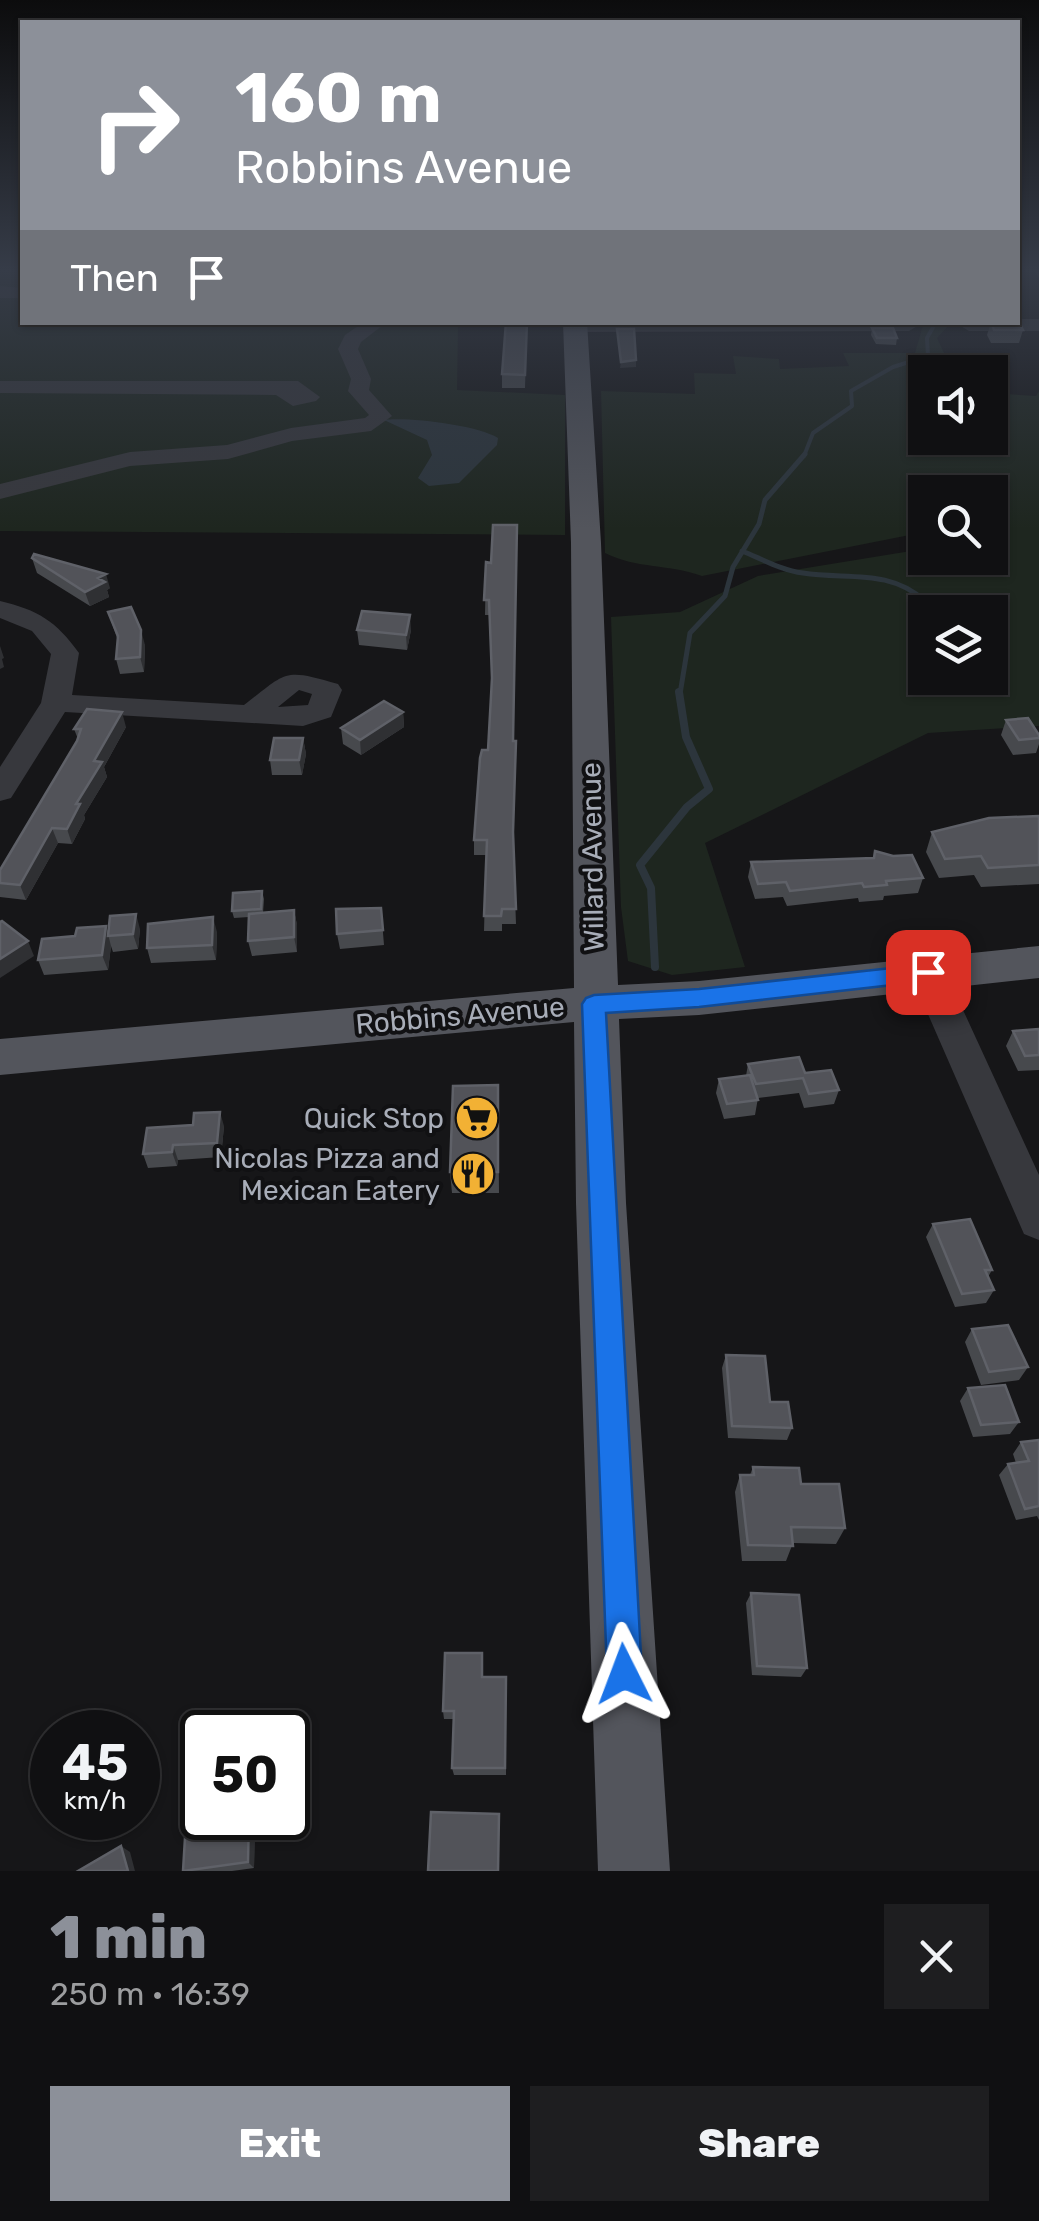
<!DOCTYPE html>
<html lang="en">
<head>
<meta charset="utf-8">
<style>
	:root { --surface:#101012; --page:#1e1e20; --text:#f1f3f6; --muted:#9c9d9f; --line:#303032; --accent:#8c9099 }
	body { margin:0; font-family:Rubik,sans-serif; background:var(--page); color:var(--text); height:100vh; display:flex; flex-direction:column; font-size:38px; white-space:nowrap }
	* { box-sizing:border-box; margin:0 }
	p { font-size:32px; color:var(--muted) }
	.icon { flex:none; width:55px; height:55px; fill:none; stroke:currentColor; stroke-width:2; stroke-linecap:round; stroke-linejoin:round }
	.map { position:relative; height:1871px; overflow:hidden }
	.drawer { display:flex; flex-direction:column; background:var(--surface); flex:1 }
	.drawer>* { flex:none }
	.top-card { position:absolute; left:20px; top:20px; width:1000px; height:305px; border-radius:0px; box-shadow:0 2px 8px #0004,0 0 0 2px var(--line); background:#8c9099; color:#fff; overflow:hidden }
	.controls { position:absolute; left:908px; top:355px; display:grid; gap:20px }
	.controls a { display:grid; place-items:center; width:100px; height:100px; border-radius:0px; background:var(--surface); box-shadow:0 2px 8px #0004,0 0 0 2px var(--line); font-size:50px }
	.speed { position:absolute; left:30px; top:1710px; display:flex; gap:20px; font-size:50px; font-weight:700; text-align:center }
	.speed>* { display:grid; place-content:center; width:130px; height:130px; border-radius:50%; background:var(--surface); box-shadow:0 2px 8px #0004,0 0 0 2px var(--line); line-height:1 }
	.speed small { font-size:25px; font-weight:400 }
	.speed .limit { border:5px solid #111; border-radius:15px; background:#fff; color:#111 }
	.pin { position:absolute; display:grid; place-items:center; width:85px; height:85px; color:#fff; margin:-42px; border-radius:20px; box-shadow:0 5px 15px #0006 }
	.me { position:absolute; width:110px; margin:-55px; rotate:357deg; stroke-linejoin:round; filter:drop-shadow(0 0 8px #0008) }
	.turn { display:flex; align-items:center; gap:35px; height:210px; padding:0 50px; font-size:45px }
	.turn .icon { width:130px; height:130px; stroke-width:2.5 }
	.turn b { display:block; font-size:70px; line-height:85px }
	.then { display:flex; align-items:center; height:95px; padding:0 50px; background:#0003; gap:20px; font-size:38px }
	.round { display:grid; place-items:center; flex:none; width:105px; height:105px; border-radius:0px; background:var(--page) }
	.head { display:flex; align-items:center; justify-content:space-between; height:170px; padding:0 50px }
	h1 { font-size:60px; font-weight:800; line-height:75px; color:var(--accent) }
	.action { display:flex; gap:20px; margin-top:auto; padding:20px 50px }
	.action a { flex:1; height:115px; border-radius:0px; background:var(--accent); color:#fff; font-size:40px; font-weight:800; line-height:115px; text-align:center }
	.action a+a { background:var(--page); color:var(--text) }
	.map>svg:first-child { display:block }
	.green { fill:#1e261f; fill-rule:evenodd }
	.water { fill:#2c353c }
	.lines { fill:none; stroke-linecap:round; stroke-linejoin:round }
	.stream-far2 { stroke:#2c353c; stroke-width:4 }
	.stream-far1 { stroke:#2c353c; stroke-width:5 }
	.stream { stroke:#2c353c; stroke-width:8 }
	.minor { fill:#37383d; fill-rule:evenodd }
	.major { fill:#53555c; fill-rule:evenodd }
	.wall { fill:#47494d }
	.shaded-wall { fill:#2f3033 }
	.building { fill:#525359; stroke:#5f6168; stroke-width:2.5 }
	.route { fill:#1a73e8; stroke:#114b97; stroke-width:2.5 }
	.labels { text-anchor:middle; stroke-width:8; stroke-linejoin:round; paint-order:stroke }
	.street-label { font-size:28px; fill:#a8adb8; stroke:#111113 }
	.poi-label { font-size:28px; fill:#a8adb8; stroke:#111113; text-anchor:end }
</style>
</head>
<body>
<div class="map">
<svg width="1039" height="1871" viewBox="0 0 1039 1871">
	<rect width="100%" height="100%" fill="#161618"/>
	<path class="green" d="M 0,268 L 22,268 L 22,322 L 554,323 L 458,326 L 457,390 L 565,395 L 565,535 L 0,531 Z
		M 924,322 L 951,323 L 937,338 L 953,372 L 925,372 L 925,438 L 990,438 L 990,393 L 1036,396 L 1039,391 L 1039,726 L 928,733 L 705,843 L 745,967 L 672,975 L 628,961 L 621,907 L 611,617 L 680,612 L 758,576 L 917,550 L 925,549 L 925,558 L 990,558 L 990,540 L 1004,536 L 990,523 L 990,492 L 925,492 L 925,513 L 922,514 L 925,532 L 702,576 C 669,564 637,569 605,553 L 601,391 L 695,394 L 694,373 L 736,374 L 733,356 L 779,359 L 780,369 L 849,366 L 843,353 L 915,353 ZM 925,612 L 990,612 L 990,678 L 925,678 Z"/>
	<path class="water" d="M 384,420 C 408,417 477,425 498,438 L 497,445 L 459,483 L 429,486 L 418,478 L 432,455 L 427,440 Z"/>
	<g class="lines">
		<path class="stream-far2" d="M 804,456 L 813,433 L 852,406 L 851,391 L 893,367 L 928,356 L 927,338 L 936,322"/>
		<path class="stream-far1" d="M 742,551 C 762,559 781,570 803,573 C 846,580 889,568 925,601 L 919,612 L 925,616
			M 680,694 L 690,633 L 725,596 L 733,567 L 759,524 L 765,500 L 805,454"/>
		<path class="stream" d="M 655,967 L 651,888 L 640,865 L 687,807 L 709,789 L 686,737 L 679,692"/>
		<path class="minor" d="M 0,286 L 22,288 L 22,298 L 0,298 Z
			M 1018,319 L 1039,319 L 1039,331 L 969,331 L 959,325 L 1018,322 Z
			M 364,322 L 387,322 L 361,342 L 358,349 L 371,379 L 369,390 L 392,416 L 371,431 L 292,441 L 228,459 L 130,466 L 0,499 L 0,484 L 130,452 L 227,445 L 291,428 L 365,418 L 369,415 L 348,391 L 351,379 L 338,349 L 345,335 Z
			M 568,322 L 917,322 L 919,325 L 909,331 L 575,332 L 568,330 Z
			M 0,381 L 298,381 L 320,397 L 316,401 L 293,406 L 276,395 L 0,393 Z
			M 0,601 C 38,610 56,621 79,653 L 72,695 L 244,705 C 288,671 283,668 338,684 L 342,690 L 331,717 L 303,726 L 65,712 L 11,798 L 0,801 L 0,767 L 41,703 L 51,654 L 32,631 L 0,618 ZM 299,690 L 312,694 L 308,705 L 278,707 Z
			M 928,959 L 941,963 L 946,973 L 1039,1175 L 1039,1240 L 1024,1234 L 910,973 L 915,963 Z"/>
		<path class="major" d="M 563,322 L 587,322 L 601,543 L 618,985 L 699,981 L 1039,946 L 1039,978 L 699,1015 L 619,1019 L 626,1203 L 670,1871 L 598,1871 L 576,1203 L 574,1022 L 0,1075 L 0,1039 L 574,988 L 571,543 Z"/>
	</g>
	<path class="wall" d="M 1032,268 L 1039,268 L 1039,278 L 1033,269 Z
		M 527,322 L 525,388 L 502,388 L 502,374 Z
		M 991,322 L 1023,330 L 1019,343 L 991,343 L 987,335 Z
		M 872,328 L 897,338 L 896,345 L 876,344 L 871,335 Z
		M 32,558 L 110,588 L 107,590 L 109,597 L 90,606 L 37,573 Z
		M 486,562 L 513,741 L 513,840 L 516,924 L 502,924 L 502,931 L 484,931 L 486,855 L 474,855 L 474,840 L 488,750 L 492,682 L 489,615 L 485,615 Z
		M 108,612 L 145,645 L 144,672 L 120,674 L 116,659 L 118,641 Z
		M 357,630 L 411,630 L 407,650 L 359,645 Z
		M 403,712 L 404,727 L 361,755 L 343,744 L 341,728 Z
		M 1006,720 L 1039,735 L 1039,744 L 1036,753 L 1013,755 L 1001,735 Z
		M 126,727 L 104,767 L 107,777 L 84,815 L 85,819 L 72,844 L 58,843 L 26,900 L 0,897 L 0,870 L 78,739 L 74,729 Z
		M 303,738 L 306,754 L 302,775 L 272,775 L 270,760 Z
		M 1039,816 L 1039,884 L 981,887 L 974,875 L 939,878 L 926,852 L 932,832 Z
		M 751,862 L 923,878 L 918,893 L 884,896 L 883,900 L 859,902 L 858,898 L 787,906 L 783,897 L 755,899 L 748,877 Z
		M 262,891 L 264,899 L 263,913 L 294,910 L 297,925 L 297,952 L 252,956 L 248,941 L 249,917 L 234,918 L 232,911 Z
		M 381,908 L 384,945 L 340,949 L 337,934 Z
		M 106,926 L 108,932 L 140,929 L 138,949 L 113,952 L 111,946 L 108,970 L 44,975 L 38,960 L 75,936 Z
		M 217,932 L 216,960 L 151,963 L 147,948 Z
		M 1039,1029 L 1039,1070 L 1018,1071 L 1006,1046 L 1013,1031 Z
		M 748,1064 L 805,1073 L 839,1090 L 834,1104 L 804,1108 L 799,1093 L 758,1098 L 755,1115 L 724,1119 L 716,1093 L 719,1079 L 746,1076 Z
		M 498,1085 L 499,1193 L 452,1193 L 450,1172 Z
		M 193,1125 L 224,1126 L 221,1157 L 178,1160 L 177,1166 L 148,1168 L 143,1154 Z
		M 933,1224 L 992,1270 L 988,1277 L 994,1290 L 986,1303 L 955,1307 L 926,1237 Z
		M 972,1329 L 1028,1367 L 1019,1380 L 981,1385 L 965,1342 Z
		M 726,1355 L 770,1402 L 792,1428 L 787,1440 L 728,1438 L 722,1368 Z
		M 968,1388 L 1019,1422 L 1010,1434 L 973,1437 L 960,1401 Z
		M 1039,1440 L 1039,1520 L 1037,1516 L 1016,1520 L 999,1475 L 1008,1464 L 1016,1463 L 1013,1454 L 1021,1442 Z
		M 753,1467 L 801,1484 L 845,1528 L 836,1544 L 793,1543 L 786,1561 L 742,1561 L 735,1492 L 740,1475 L 750,1475 Z
		M 751,1593 L 807,1668 L 801,1677 L 752,1675 L 746,1603 Z
		M 483,1662 L 483,1677 L 506,1677 L 506,1775 L 454,1775 L 452,1768 L 454,1719 L 444,1719 L 443,1711 Z
		M 212,1818 L 255,1818 L 254,1868 L 232,1871 L 183,1871 Z"/>
	<path class="shaded-wall" d="M 636,360 L 636,367 L 620,368 L 621,362 Z
		M 106,574 L 110,588 L 107,590 L 109,597 L 90,606 L 85,592 L 98,578 Z
		M 410,615 L 411,630 L 407,650 L 406,635 Z
		M 141,630 L 145,645 L 144,672 L 140,657 Z
		M 0,646 L 4,658 L 2,659 L 4,667 L 0,669 Z
		M 122,712 L 126,727 L 104,767 L 107,777 L 84,815 L 85,819 L 72,844 L 67,829 L 94,761 Z
		M 403,712 L 404,727 L 361,755 L 360,740 Z
		M 303,738 L 306,754 L 302,775 L 299,760 Z
		M 52,828 L 58,843 L 26,900 L 20,885 Z
		M 294,910 L 297,925 L 297,952 L 294,937 Z
		M 136,914 L 140,929 L 138,949 L 133,934 Z
		M 213,917 L 217,932 L 216,960 L 212,945 Z
		M 106,926 L 111,946 L 108,970 L 102,955 Z
		M 28,941 L 34,956 L 0,978 L 0,959 Z
		M 220,1112 L 224,1126 L 221,1157 L 217,1143 Z
		M 173,1145 L 178,1160 L 177,1166 L 172,1152 Z
		M 249,1818 L 255,1818 L 254,1868 L 248,1862 Z
		M 121,1846 L 130,1852 L 135,1871 L 128,1871 Z"/>
	<path class="building" d="M 506,322 L 527,322 L 525,375 L 502,374 Z
		M 991,322 L 1019,322 L 1023,330 L 994,330 Z
		M 872,328 L 893,328 L 897,338 L 877,338 Z
		M 617,329 L 634,329 L 636,360 L 621,362 Z
		M 493,525 L 517,525 L 513,741 L 516,741 L 513,832 L 516,909 L 502,909 L 501,916 L 484,916 L 487,840 L 474,840 L 480,758 L 482,750 L 488,750 L 492,678 L 489,600 L 484,600 L 486,562 L 491,563 Z
		M 34,554 L 106,574 L 98,578 L 105,582 L 85,592 L 32,558 Z
		M 131,607 L 141,630 L 140,657 L 116,659 L 118,636 L 108,612 Z
		M 362,611 L 410,615 L 406,635 L 357,630 Z
		M 384,701 L 403,712 L 360,740 L 341,728 Z
		M 87,709 L 122,712 L 94,761 L 102,762 L 76,804 L 80,804 L 67,829 L 52,828 L 20,885 L 0,883 L 0,870 L 77,741 L 81,729 L 74,729 Z
		M 1028,718 L 1039,735 L 1039,738 L 1019,740 L 1006,720 Z
		M 274,738 L 303,738 L 299,760 L 270,760 Z
		M 1039,816 L 1039,865 L 988,868 L 981,856 L 945,859 L 932,832 L 989,818 Z
		M 875,851 L 893,856 L 912,855 L 923,878 L 886,881 L 887,885 L 864,887 L 862,883 L 790,891 L 786,882 L 758,884 L 751,862 L 874,858 Z
		M 262,891 L 261,909 L 232,911 L 233,893 Z
		M 381,908 L 383,930 L 337,934 L 336,909 Z
		M 294,910 L 294,937 L 248,941 L 249,914 Z
		M 136,914 L 133,934 L 108,936 L 110,916 Z
		M 213,917 L 212,945 L 147,948 L 148,924 Z
		M 2,921 L 28,941 L 0,959 L 0,922 Z
		M 106,926 L 102,955 L 38,960 L 42,939 L 75,936 L 77,928 Z
		M 1039,1029 L 1039,1055 L 1025,1056 L 1013,1031 Z
		M 799,1057 L 805,1073 L 831,1070 L 839,1090 L 809,1094 L 803,1078 L 756,1084 L 748,1064 Z
		M 750,1075 L 758,1100 L 727,1104 L 719,1079 Z
		M 498,1085 L 498,1172 L 450,1172 L 453,1086 Z
		M 220,1112 L 217,1143 L 173,1145 L 172,1152 L 143,1154 L 147,1128 L 193,1125 L 194,1113 Z
		M 970,1219 L 992,1270 L 985,1270 L 994,1290 L 962,1294 L 933,1224 Z
		M 1008,1325 L 1028,1367 L 989,1372 L 972,1329 Z
		M 726,1355 L 765,1356 L 770,1402 L 788,1402 L 792,1428 L 732,1426 Z
		M 1005,1385 L 1019,1422 L 981,1425 L 968,1388 Z
		M 1039,1440 L 1039,1506 L 1025,1509 L 1008,1464 L 1029,1461 L 1021,1442 Z
		M 753,1467 L 799,1468 L 801,1484 L 839,1484 L 845,1528 L 791,1527 L 793,1546 L 748,1545 L 740,1475 L 754,1475 Z
		M 751,1593 L 799,1595 L 807,1668 L 757,1666 Z
		M 445,1653 L 482,1653 L 482,1677 L 506,1677 L 505,1768 L 452,1768 L 454,1711 L 443,1711 Z
		M 431,1812 L 499,1814 L 498,1871 L 428,1871 Z
		M 212,1818 L 249,1818 L 248,1862 L 183,1871 L 186,1821 Z
		M 121,1846 L 128,1871 L 78,1871 Z"/>
	<linearGradient id="sky" x2="0" y2="1"><stop stop-color="#0c0c0d"/><stop offset="0.51" stop-color="#363c48"/><stop offset="1" stop-color="#363c48" stop-opacity="0"/></linearGradient>
	<rect width="1039" height="529" fill="url(#sky)"/>
	<path class="route" d="M 928,964 L 939,972 L 928,981 L 699,1007 L 606,1013 L 642,1674 L 637,1687 L 624,1692 L 612,1687 L 607,1674 L 582,1004 L 586,998 L 594,995 L 699,989 Z"/>
	<defs>
		<g id="supermarket-disc" transform="scale(2.25)"><circle r="9.5" fill="#f2b134" stroke="#111113"/><path d="M-6-5.5h2.5l.6 2H6L4.5 2H-2.5L-4.4-4H-6ZM-1.5 3.2a1.3 1.3 0 1 0 .1 0ZM3 3.2a1.3 1.3 0 1 0 .1 0Z" fill="#111"/></g>
		<g id="restaurant-disc" transform="scale(2.25)"><circle r="9.5" fill="#f2b134" stroke="#111113"/><path d="M-5-6h1v4h1v-4h1v4h1v-4h1v5L-1.5 .5V6h-2V.5L-5-1ZM5-6V6H3V1.5H1.5Q1.5-4 5-6Z" fill="#111"/></g>
	</defs>
	<g fill-rule="evenodd">
		<use href="#supermarket-disc" x="477" y="1118"/>
		<use href="#restaurant-disc" x="473" y="1174"/>
	</g>
	<g class="labels">
		<g class="street-label">
			<text transform="translate(592 857) rotate(-91)" y="10">Willard Avenue</text>
			<text transform="translate(460 1015) rotate(-5)" y="10">Robbins Avenue</text>
		</g>
		<g class="poi-label">
			<text x="444" y="1128">Quick Stop</text>
			<text x="440" y="1168">Nicolas Pizza and<tspan x="440" dy="32">Mexican Eatery</tspan></text>
		</g>
	</g>
</svg>
<div class="controls">
<a><svg class="icon" aria-label="sound" viewBox="0 0 24 24"><path d="M4 9h4l5-4v14l-5-4H4zM17 9q2 3 0 6"/></svg></a>
<a><svg class="icon" aria-label="search" viewBox="0 0 24 24"><circle cx="10" cy="10" r="6"/><path d="M15 15l6 6"/></svg></a>
<a><svg class="icon" aria-label="layers" viewBox="0 0 24 24"><path d="M12 4l9 5-9 5-9-5zM3 14l9 5 9-5"/></svg></a>
</div>
<div class="speed"><div>45<small>km/h</small></div><div class="limit">50</div></div>
<div class="pin" style="left:928px;top:972px;background:#d93025"><svg class="icon" aria-label="arrive" viewBox="0 0 24 24"><path d="M6 21V4h12l-3 4 3 4H6"/></svg></div>
<svg class="me" style="left:624px;top:1674px" viewBox="-20 -20 40 40"><path d="M0-17L14 15 0 8-14 15z" fill="#1a73e8" stroke="#fff" stroke-width="4"/></svg>
<div class="top-card">
<div class="turn"><svg class="icon" aria-label="right" viewBox="0 0 24 24"><path d="M7 20v-9h11M14 6l5 5-5 5"/></svg><div><b>160 m</b>Robbins Avenue</div></div>
<div class="then">Then<svg class="icon" aria-label="arrive" viewBox="0 0 24 24"><path d="M6 21V4h12l-3 4 3 4H6"/></svg></div>
</div>
</div>
<section class="drawer">
<div class="head"><div><h1>1 min</h1><p>250 m · 16:39</p></div><a class="round"><svg class="icon" aria-label="close" viewBox="0 0 24 24"><path d="M6 6l12 12M18 6L6 18"/></svg></a></div>
<div class="action"><a>Exit</a><a>Share</a></div>
</section>
</body>
</html>
